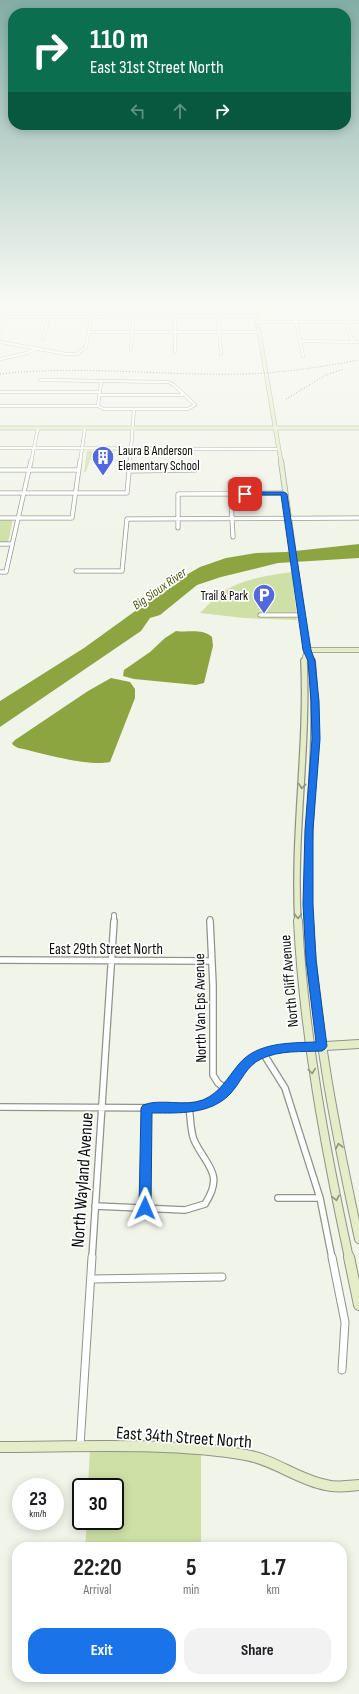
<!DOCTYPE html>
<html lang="en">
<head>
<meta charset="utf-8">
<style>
	:root { --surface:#fff; --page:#f2f2f2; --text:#202124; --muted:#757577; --accent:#1a73e8 }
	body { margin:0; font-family:"Sofia Sans Condensed",sans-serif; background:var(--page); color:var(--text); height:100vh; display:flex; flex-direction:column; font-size:15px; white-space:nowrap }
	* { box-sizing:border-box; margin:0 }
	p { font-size:13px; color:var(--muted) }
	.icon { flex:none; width:22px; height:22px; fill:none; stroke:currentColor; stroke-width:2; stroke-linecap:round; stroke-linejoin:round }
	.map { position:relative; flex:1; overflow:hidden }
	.panel { position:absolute; left:12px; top:1542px; width:335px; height:140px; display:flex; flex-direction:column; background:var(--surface); border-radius:16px; box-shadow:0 2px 10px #0003 }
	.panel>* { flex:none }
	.hud { position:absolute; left:8px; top:8px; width:343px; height:122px; border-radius:16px; box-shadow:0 2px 10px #0003; background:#0b6e4f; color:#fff; overflow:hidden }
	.speed { position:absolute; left:12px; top:1478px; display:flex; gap:8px; font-size:20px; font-weight:700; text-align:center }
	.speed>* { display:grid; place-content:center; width:52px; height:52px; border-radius:50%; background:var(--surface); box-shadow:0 2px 10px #0003; line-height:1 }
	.speed small { font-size:10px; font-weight:400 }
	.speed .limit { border:2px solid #111; border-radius:6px; background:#fff; color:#111 }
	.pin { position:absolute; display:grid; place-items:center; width:34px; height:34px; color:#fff; margin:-17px; border-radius:8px; box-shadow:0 2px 6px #0006 }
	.me { position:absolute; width:44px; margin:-22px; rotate:1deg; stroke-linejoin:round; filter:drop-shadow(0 0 3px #0008) }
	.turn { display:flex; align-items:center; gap:14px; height:84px; padding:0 16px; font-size:18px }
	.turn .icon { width:52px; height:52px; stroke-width:2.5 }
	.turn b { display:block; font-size:28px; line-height:34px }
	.lanes { display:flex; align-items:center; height:38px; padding:0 16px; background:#0003; justify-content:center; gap:20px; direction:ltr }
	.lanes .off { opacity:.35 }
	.eta { display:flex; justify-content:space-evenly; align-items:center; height:68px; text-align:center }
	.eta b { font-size:24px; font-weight:700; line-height:28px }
	.cta { display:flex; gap:8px; margin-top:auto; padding:8px 16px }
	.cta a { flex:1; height:46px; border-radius:16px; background:var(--accent); color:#fff; font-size:16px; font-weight:700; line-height:46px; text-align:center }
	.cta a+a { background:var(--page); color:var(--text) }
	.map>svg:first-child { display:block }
	.green { fill:#cfe0a6 }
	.water { fill:#8da541 }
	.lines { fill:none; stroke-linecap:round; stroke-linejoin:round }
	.street-far4-casing { stroke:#909389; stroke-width:3.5 }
	.street-far3-casing { stroke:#909389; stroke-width:5 }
	.street-far2-casing { stroke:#909389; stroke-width:6 }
	.street-far1-casing { stroke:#909389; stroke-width:8 }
	.street-casing { stroke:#909389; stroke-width:9 }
	.secondary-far4-casing { stroke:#909389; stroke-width:4.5 }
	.secondary-far3-casing { stroke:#909389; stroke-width:6 }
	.secondary-far2-casing { stroke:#909389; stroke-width:8 }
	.secondary-far1-casing { stroke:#909389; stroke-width:10 }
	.secondary-casing { stroke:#909389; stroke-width:12 }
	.street-far4 { stroke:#fff; stroke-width:2.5 }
	.street-far3 { stroke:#fff; stroke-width:3.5 }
	.street-far2 { stroke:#fff; stroke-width:4 }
	.street-far1 { stroke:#fff; stroke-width:5.5 }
	.street { stroke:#fff; stroke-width:7 }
	.secondary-far4 { stroke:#e4edc8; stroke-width:3.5 }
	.secondary-far3 { stroke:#e4edc8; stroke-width:4.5 }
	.secondary-far2 { stroke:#e4edc8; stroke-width:5.5 }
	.secondary-far1 { stroke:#e4edc8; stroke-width:8 }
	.secondary { stroke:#e4edc8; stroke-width:10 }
	.rail { stroke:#595b55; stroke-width:1; stroke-dasharray:1 2; stroke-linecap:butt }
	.oneway { stroke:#8d937c }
	.route { fill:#1a73e8; stroke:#114b97 }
	.labels { text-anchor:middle; stroke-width:3.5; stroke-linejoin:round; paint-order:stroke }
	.far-poi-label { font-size:13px; fill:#0b0d09; stroke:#fff; text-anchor:start }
	.far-water-label { font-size:13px; font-style:italic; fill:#495810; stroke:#fff }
	.street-label { font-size:15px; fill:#0b0d09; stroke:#fff }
	.near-street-label { font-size:18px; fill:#0b0d09; stroke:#fff }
</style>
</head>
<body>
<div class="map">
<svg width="359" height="1694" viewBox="0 0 359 1694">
	<rect width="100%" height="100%" fill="#f1f4e9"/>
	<path class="green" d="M 87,451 L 115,451 L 113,452 L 112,460 L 90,460 L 86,472 L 84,472 Z
		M 0,519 L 13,519 L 8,543 L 0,543 Z
		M 292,572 L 297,620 L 244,618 L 200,613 C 207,606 215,597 223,592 C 242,579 270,575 292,572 Z
		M 90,1447 L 201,1452 L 201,1547 L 85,1547 L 87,1521 L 115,1521 L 115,1487 L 88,1487 Z"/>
	<path class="water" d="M 359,544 L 359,558 L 278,563 L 221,577 L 197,585 L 160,615 L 150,618 L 141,631 L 0,727 L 0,701 L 84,648 L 181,578 L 200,567 L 226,558 L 256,553 L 286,552 Z
		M 176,631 C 188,633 202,628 212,637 L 213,646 L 204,683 L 196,685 L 134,679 L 123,676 L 124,670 L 150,652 L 165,638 Z
		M 111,678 L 130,682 L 135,689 L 135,698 L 110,762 C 87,767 43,753 18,748 L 13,745 L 12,743 L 15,740 L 88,691 Z"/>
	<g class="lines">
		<g class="street-far4-casing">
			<path id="street-far4" d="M 175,307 L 175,351
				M 217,307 L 221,354
				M 293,307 L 303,356
				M 340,307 L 353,342
				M 6,317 L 256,316
				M 257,322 L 359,322
				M 89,332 L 258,332
				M 1,333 L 10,307
				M 43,339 L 51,307
				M 301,341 L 359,342
				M 0,342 L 66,354 L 77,354 L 86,347 L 93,307
				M 131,349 L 134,307
				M 0,359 L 27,353 L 38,348
				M 0,392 L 100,392
				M 100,395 L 184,395
				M 0,406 L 98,406 L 104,409 L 188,409 L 195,405 L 174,385 L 168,382 L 40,380
				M 98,406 L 101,382
				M 0,448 L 279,449
				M 31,462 L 38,428
				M 80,462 L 85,428
				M 130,462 L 134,409"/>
		</g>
		<g class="street-far3-casing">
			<path id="street-far3" d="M 0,470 L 79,470
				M 129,471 L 195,470
				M 230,482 L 233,537
				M 0,493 L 127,493 L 130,461
				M 0,518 L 72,518 L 80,461
				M 178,528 L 178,494 L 284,493
				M 0,544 L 12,544
				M 76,571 L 122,571 L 127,519 L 359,518
				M 0,572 L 6,572 L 31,461
				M 260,615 L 302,615"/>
		</g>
		<g class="street-far2-casing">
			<path id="street-far2" d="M 210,919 L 210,922
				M 114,922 L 114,915"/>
		</g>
		<g class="street-far1-casing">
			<path id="street-far1" d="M 210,921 L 213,985 L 213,1075 L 218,1083 L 227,1090
				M 0,960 L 211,961
				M 263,1053 L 285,1088 L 320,1198 L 332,1258
				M 0,1107 L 179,1108 C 200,1106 220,1101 233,1082 C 238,1074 242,1066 250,1060 C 267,1048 288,1047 309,1047
				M 278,1198 L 320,1198
				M 95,1206 L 185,1210 L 205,1204 C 224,1174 208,1168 195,1142 C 190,1133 191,1118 189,1108
				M 145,1208 L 147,1108
				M 92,1258 L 114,921"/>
		</g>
		<g class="street-casing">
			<path id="street" d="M 332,1257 L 345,1322 L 342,1370
				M 91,1279 L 222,1277
				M 80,1446 L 92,1257"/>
		</g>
		<g class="secondary-far4-casing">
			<path id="secondary-far4" d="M 255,307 L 281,462
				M 0,428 L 359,428"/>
		</g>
		<g class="secondary-far3-casing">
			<path id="secondary-far3" d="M 281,461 L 307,650 L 312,662
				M 307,650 L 359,650
				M 304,662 L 307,650"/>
		</g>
		<g class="secondary-far2-casing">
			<path id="secondary-far2" d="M 298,922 C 293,835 308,748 304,661
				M 309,922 C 304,835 320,748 312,661"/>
		</g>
		<g class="secondary-far1-casing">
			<path id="secondary-far1" d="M 298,921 C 304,1035 325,1147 349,1258
				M 309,921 C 315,1028 336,1134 359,1239
				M 309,1047 L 359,1044"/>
		</g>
		<g class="secondary-casing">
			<path id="secondary" d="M 349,1257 L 359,1305
				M 0,1447 C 79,1447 169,1442 246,1455 C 275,1460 298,1480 326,1485 C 337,1488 348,1486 359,1485"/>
		</g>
		<use href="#street-far4" class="street-far4"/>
		<use href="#street-far3" class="street-far3"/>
		<use href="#street-far2" class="street-far2"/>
		<use href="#street-far1" class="street-far1"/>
		<use href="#street" class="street"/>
		<use href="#secondary-far4" class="secondary-far4"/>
		<use href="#secondary-far3" class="secondary-far3"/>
		<use href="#secondary-far2" class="secondary-far2"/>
		<use href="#secondary-far1" class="secondary-far1"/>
		<use href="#secondary" class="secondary"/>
		<path class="rail" d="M 0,374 C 82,365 163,376 245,374 C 283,373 321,367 359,360
			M 286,399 L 326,375 L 344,369"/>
	</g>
	<defs><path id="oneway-chevron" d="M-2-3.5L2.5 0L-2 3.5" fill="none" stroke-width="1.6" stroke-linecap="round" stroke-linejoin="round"/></defs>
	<g class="oneway">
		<use href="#oneway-chevron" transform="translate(302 786) rotate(96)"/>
		<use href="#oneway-chevron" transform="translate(298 916) rotate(88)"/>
		<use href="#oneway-chevron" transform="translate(312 1071) rotate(82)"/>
		<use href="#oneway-chevron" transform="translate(339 1146) rotate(-102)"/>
		<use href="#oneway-chevron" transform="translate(336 1198) rotate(78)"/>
	</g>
	<linearGradient id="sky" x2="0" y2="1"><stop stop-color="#83aea5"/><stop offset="0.56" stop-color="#f9faf5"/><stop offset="1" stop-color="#f9faf5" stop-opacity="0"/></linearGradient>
	<rect width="359" height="544" fill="url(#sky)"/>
	<path class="route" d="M 243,492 L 284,492 L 287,494 L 311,650 L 315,661 L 319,701 L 320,739 L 313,830 L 313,904 L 316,960 L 327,1046 L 325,1049 L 322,1051 C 301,1052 280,1050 261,1059 C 246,1066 241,1082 231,1093 C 211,1115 179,1113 152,1113 L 151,1208 L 149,1212 L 145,1214 L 140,1212 L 139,1208 L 141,1108 L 143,1105 C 161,1098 184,1107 203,1100 C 221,1092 227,1078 239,1064 C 257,1042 290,1043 316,1042 L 306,960 L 303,904 L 305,830 L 312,739 L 311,701 L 308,661 L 303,650 L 281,495 L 243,495 Z"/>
	<defs>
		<g id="building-pin" transform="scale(1.15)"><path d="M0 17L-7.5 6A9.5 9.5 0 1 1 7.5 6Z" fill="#5268dd" stroke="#fff"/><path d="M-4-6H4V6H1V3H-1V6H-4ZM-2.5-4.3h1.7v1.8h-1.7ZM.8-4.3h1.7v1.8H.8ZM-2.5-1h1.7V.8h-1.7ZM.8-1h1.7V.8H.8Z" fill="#fff"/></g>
		<g id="parking-pin" transform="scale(1.15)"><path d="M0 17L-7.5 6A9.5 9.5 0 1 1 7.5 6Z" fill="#5268dd" stroke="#fff"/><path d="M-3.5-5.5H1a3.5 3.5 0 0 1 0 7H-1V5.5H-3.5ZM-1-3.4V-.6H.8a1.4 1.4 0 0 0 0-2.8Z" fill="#fff"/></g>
	</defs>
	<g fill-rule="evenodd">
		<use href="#building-pin" x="103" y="457"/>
		<use href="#parking-pin" x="264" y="595"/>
	</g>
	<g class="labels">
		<g class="far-poi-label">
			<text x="118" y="455">Laura B Anderson<tspan x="118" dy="15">Elementary School</tspan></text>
			<text x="248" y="600" text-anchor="end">Trail &amp; Park</text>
		</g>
		<g class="far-water-label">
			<text transform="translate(159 588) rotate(-35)" y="5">Big Sioux River</text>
		</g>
		<g class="street-label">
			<text x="106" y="954">East 29th Street North</text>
			<text transform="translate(289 981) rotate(-95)" y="5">North Cliff Avenue</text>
			<text transform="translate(200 1008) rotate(-91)" y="5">North Van Eps Avenue</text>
		</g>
		<g class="near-street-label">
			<text transform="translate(82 1180) rotate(-86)" y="6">North Wayland Avenue</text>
			<text transform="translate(184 1437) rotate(4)" y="6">East 34th Street North</text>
		</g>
	</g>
</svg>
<div class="speed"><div>23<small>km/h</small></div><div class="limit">30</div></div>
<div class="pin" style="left:245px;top:494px;background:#d93025"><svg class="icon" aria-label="arrive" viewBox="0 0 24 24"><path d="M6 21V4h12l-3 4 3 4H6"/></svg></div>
<svg class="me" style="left:145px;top:1208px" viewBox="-20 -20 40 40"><path d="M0-17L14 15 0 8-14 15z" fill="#1a73e8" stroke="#fff" stroke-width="4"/></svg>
<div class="hud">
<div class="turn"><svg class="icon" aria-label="right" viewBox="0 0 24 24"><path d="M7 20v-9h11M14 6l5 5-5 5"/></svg><div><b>110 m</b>East 31st Street North</div></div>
<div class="lanes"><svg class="icon off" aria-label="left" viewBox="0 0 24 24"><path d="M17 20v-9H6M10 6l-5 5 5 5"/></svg><svg class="icon off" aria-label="ahead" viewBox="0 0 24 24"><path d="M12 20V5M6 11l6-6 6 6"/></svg><svg class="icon" aria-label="right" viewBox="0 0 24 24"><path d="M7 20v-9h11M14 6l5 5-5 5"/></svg></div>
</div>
<section class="panel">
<div class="eta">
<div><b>22:20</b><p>Arrival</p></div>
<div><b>5</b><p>min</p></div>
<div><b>1.7</b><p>km</p></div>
</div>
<div class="cta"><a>Exit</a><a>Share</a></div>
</section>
</div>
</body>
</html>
